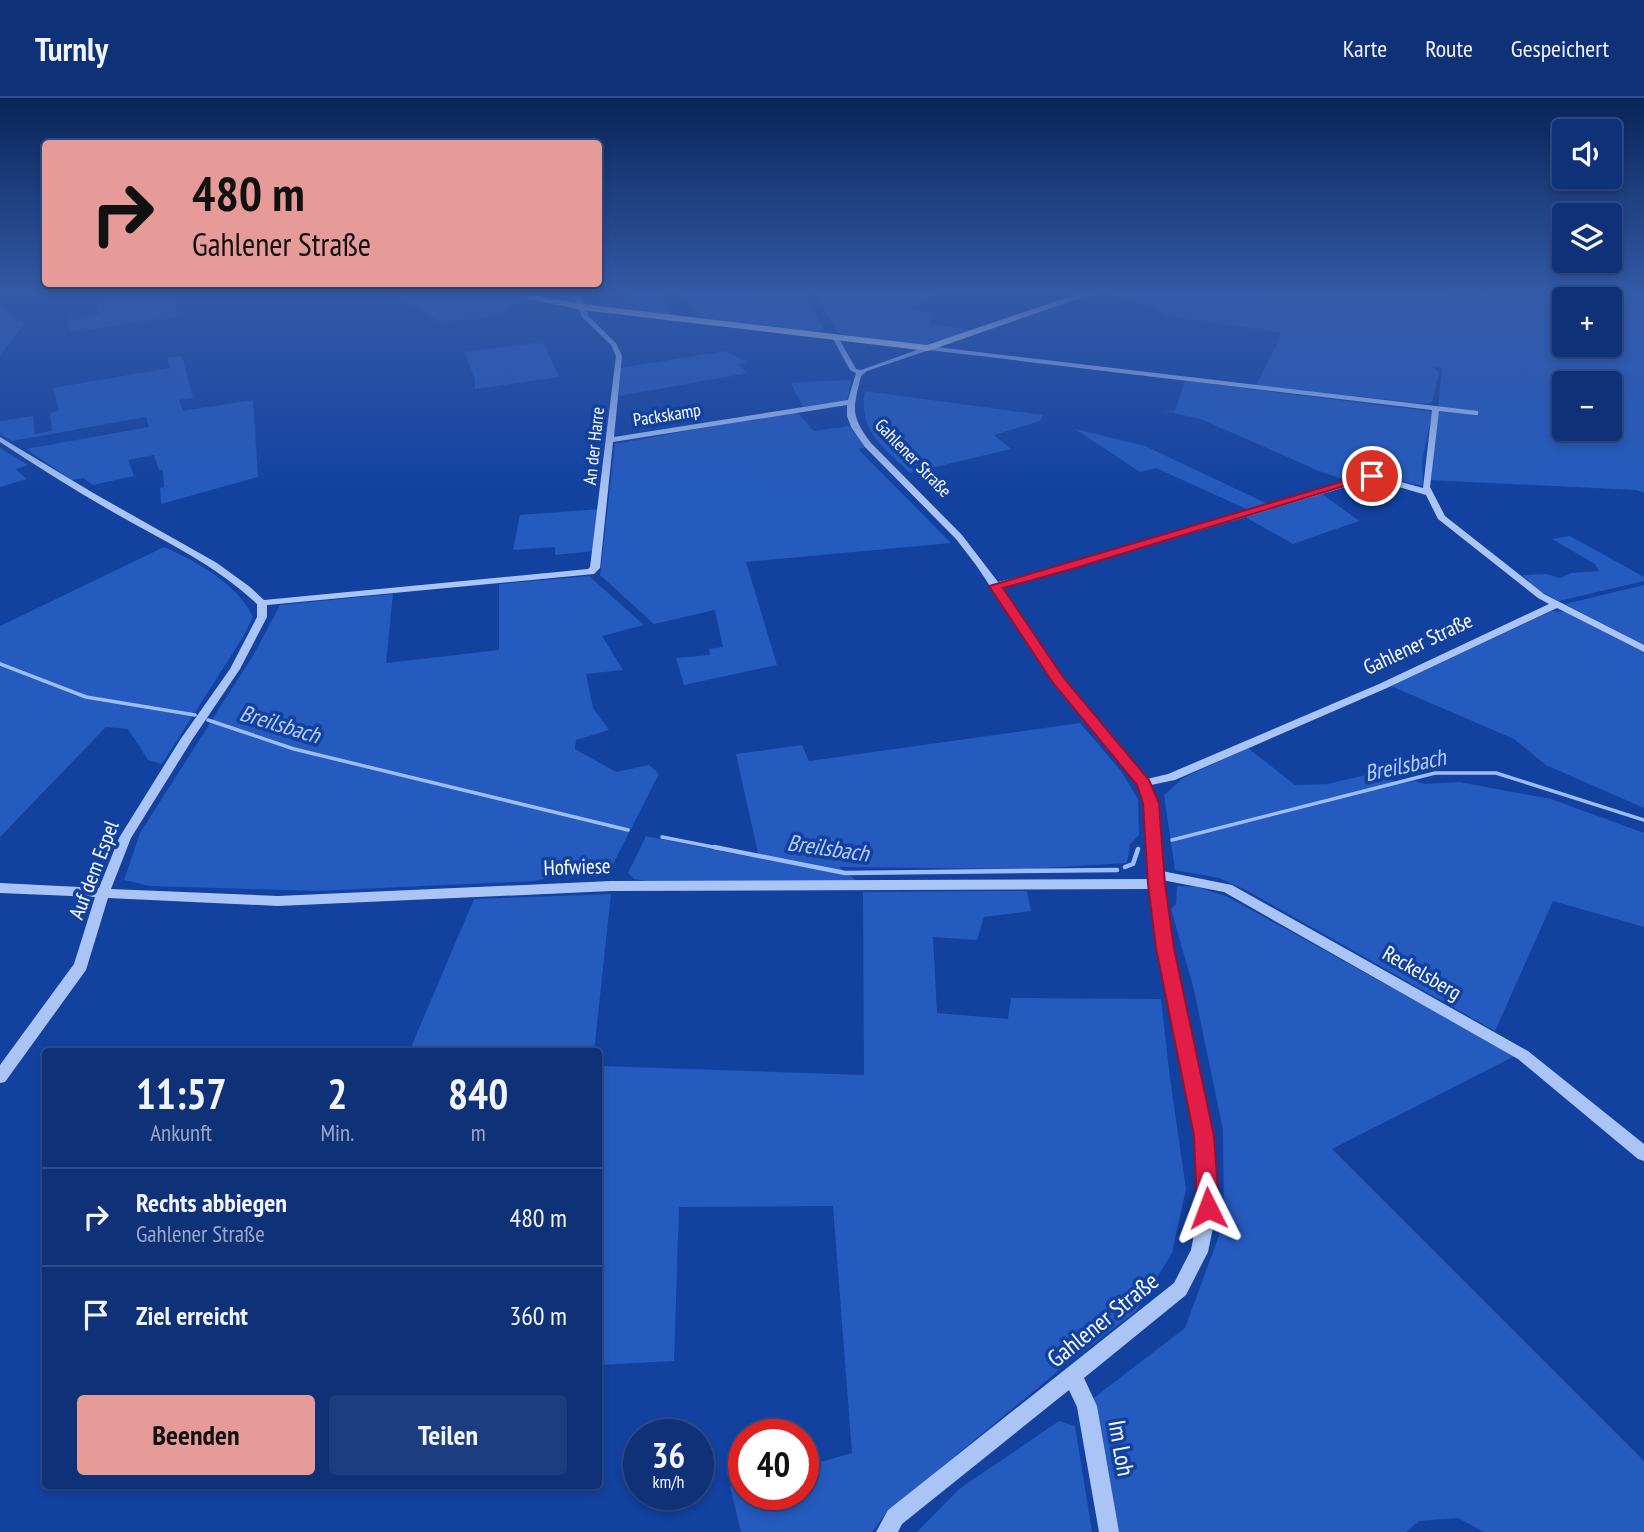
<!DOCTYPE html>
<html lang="de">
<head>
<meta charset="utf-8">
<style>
	:root { --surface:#0e3178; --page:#1c3d80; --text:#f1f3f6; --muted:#9ba9c6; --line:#2e4c8a; --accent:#e69b98 }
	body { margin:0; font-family:"PT Sans Narrow",sans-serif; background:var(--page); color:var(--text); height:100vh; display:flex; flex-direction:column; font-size:26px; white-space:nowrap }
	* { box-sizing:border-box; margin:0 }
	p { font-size:23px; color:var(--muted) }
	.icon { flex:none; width:38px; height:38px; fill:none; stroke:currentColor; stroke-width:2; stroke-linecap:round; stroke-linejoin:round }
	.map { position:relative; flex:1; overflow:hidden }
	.sheet { position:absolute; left:42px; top:950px; width:560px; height:441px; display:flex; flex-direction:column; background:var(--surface); border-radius:7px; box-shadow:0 4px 10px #0003,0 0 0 2px var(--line) }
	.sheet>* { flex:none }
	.top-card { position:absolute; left:42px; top:42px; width:560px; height:147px; border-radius:7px; box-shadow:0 4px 10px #0003,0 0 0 2px var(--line); background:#e69b98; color:#111; overflow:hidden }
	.fabs { position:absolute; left:1552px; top:21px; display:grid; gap:14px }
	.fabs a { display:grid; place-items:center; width:70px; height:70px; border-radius:7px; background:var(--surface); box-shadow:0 4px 10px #0003,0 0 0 2px var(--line); font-size:35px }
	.speed { position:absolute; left:623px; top:1321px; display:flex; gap:14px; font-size:35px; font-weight:700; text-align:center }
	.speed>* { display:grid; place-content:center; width:91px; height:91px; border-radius:50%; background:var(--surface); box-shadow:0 4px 10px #0003,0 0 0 2px var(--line); line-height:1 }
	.speed small { font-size:18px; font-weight:400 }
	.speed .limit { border:10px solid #d22; background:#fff; color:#111 }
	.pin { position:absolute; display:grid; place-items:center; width:60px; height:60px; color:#fff; margin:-30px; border:4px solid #fff; border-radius:50%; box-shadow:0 2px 7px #0007 }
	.me { position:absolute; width:77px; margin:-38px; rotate:357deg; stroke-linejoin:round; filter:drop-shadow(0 0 5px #0008) }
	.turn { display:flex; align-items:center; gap:24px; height:147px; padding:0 35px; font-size:32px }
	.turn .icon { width:91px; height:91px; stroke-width:2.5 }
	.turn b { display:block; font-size:49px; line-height:60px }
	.eta { display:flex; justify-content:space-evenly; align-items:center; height:119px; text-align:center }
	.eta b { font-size:42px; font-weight:600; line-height:49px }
	.button { display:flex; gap:14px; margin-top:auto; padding:14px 35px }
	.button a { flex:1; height:80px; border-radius:7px; background:var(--accent); color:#111; font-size:28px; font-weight:600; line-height:80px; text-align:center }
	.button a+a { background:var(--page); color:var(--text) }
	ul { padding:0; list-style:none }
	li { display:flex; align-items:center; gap:21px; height:98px; padding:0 35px; border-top:2px solid var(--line) }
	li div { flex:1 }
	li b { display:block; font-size:26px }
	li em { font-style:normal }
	header { display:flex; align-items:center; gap:42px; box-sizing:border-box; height:98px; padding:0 35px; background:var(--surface); border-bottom:2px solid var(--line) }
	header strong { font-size:33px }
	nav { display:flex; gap:38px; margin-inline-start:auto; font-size:24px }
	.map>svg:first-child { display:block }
	.green { fill:#255abe; fill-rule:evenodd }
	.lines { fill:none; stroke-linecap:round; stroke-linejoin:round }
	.stream-far1 { stroke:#9cbdf8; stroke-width:3.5 }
	.stream { stroke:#9cbdf8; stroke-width:4.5 }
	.minor { fill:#aac4f5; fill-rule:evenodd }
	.major { fill:#f7faff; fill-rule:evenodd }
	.route { fill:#e11d48; stroke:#92132f; stroke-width:2 }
	.labels { text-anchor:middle; stroke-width:7; stroke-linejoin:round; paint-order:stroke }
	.far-street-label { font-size:18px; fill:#fff; stroke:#1241a0 }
	.street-label { font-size:21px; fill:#fff; stroke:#1241a0 }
	.water-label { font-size:23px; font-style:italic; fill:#b7cefb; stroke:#1241a0 }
	.near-street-label { font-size:24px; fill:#fff; stroke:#1241a0 }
</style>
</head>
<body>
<header>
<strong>Turnly</strong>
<nav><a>Karte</a><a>Route</a><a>Gespeichert</a></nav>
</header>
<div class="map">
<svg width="1644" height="1434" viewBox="0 0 1644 1434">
	<rect width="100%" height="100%" fill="#1241a0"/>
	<path class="green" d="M 164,196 L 172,196 L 178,218 L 70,234 L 68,221 L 100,216 L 98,206 Z
		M 391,196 L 495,196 L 519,201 L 508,212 L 492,218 L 441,224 Z
		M 633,196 L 662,196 L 671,217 L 619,210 Z
		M 682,196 L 804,196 L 824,231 L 818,234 L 696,219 Z
		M 815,196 L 934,196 L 914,211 L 935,215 L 929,226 L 977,232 L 923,247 L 844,237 L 838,235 Z
		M 1111,196 L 1435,196 L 1552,203 L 1467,196 L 1545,199 L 1541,196 L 1644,196 L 1644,395 L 1636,392 L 1431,382 L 1442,270 L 1434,269 L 1439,275 L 1432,304 L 1427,306 L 1256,287 L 1281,237 L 1280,235 L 1168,217 L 1150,208 ZM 1564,201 L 1610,201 L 1610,247 L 1564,247 ZM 1564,285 L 1610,285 L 1610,331 L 1564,331 Z
		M 0,208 L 25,226 L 0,257 Z
		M 543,244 L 559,279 L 475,291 L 475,281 L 464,254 Z
		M 725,253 L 747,264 L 738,267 L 748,275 L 619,298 L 620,270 Z
		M 182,258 L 193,300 L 179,302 L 183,313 L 253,302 L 258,379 L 161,406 L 160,390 L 164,389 L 163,372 L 159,372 L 154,357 L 128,362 L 134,378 L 93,387 L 83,380 L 72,382 L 26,351 L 149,329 L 146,319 L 12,343 L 0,336 L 0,323 L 33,318 L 35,336 L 52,333 L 50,315 L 59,312 L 53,290 L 170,270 L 167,260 Z
		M 851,282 L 847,303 L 803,309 L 791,285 Z
		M 1185,283 L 1428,313 L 1432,315 L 1422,363 L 1423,388 L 1373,376 L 1348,383 L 1319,373 L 1201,321 L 1164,313 L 1175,313 Z
		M 865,293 L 1043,317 L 1040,323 L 994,337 L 1011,351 L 910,375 C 884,349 858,334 865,293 Z
		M 796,313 L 814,333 L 849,328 L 866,349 L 858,351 L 951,445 L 746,464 L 777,567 L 684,587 L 676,560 L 710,557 L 709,551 L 723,549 L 715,512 L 654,526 L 600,477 L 615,346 Z
		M 1075,331 L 1145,348 L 1270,407 L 1251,413 L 1156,370 L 1140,374 Z
		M 0,350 L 28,367 L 15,371 L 27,381 L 0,389 Z
		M 1321,395 L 1359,423 L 1293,446 L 1245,419 Z
		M 600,411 L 595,453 L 555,457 L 555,449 L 513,452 L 520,417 Z
		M 1570,438 L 1644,479 L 1644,483 L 1559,503 L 1523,484 L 1529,483 L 1522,477 L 1546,476 L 1560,480 L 1571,475 L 1599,473 L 1595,466 L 1552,441 Z
		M 164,449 C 195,462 240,488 253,519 L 243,539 L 162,666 L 148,662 L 128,631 L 106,629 L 0,739 L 0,528 Z
		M 589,478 L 644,527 L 602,538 L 623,572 L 586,576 L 593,610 L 609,632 L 576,642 L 575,651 L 616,674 L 649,667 L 659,676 L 613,766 L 534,783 L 317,793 L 150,788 L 124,782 L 140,735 L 254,556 L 280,507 L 393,496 L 386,565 L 499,552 L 499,486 Z
		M 1644,487 L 1644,547 L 1565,506 Z
		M 1552,513 L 1566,514 L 1644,552 L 1644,710 L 1546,667 L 1514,641 L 1391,588 Z
		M 1080,625 L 1121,673 L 1138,701 L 1139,737 L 1130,746 L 1127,765 L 1028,771 L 839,769 L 857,783 L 646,783 L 634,781 L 628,775 L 646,738 L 750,759 L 758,755 L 736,656 L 802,647 L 809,663 Z
		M 1248,650 L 1295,687 L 1327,686 L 1379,674 L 1398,686 L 1415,683 L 1425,686 L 1459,684 L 1551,701 L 1644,735 L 1644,829 L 1553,803 L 1495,933 L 1246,792 L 1219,780 L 1175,772 L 1164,697 L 1183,680 Z
		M 1177,788 L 1197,789 L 1226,798 L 1515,958 L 1332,1051 L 1644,1363 L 1644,1434 L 1484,1434 L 1458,1420 L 1419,1423 L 1406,1434 L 1116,1434 L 1091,1302 L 1185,1230 L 1224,1124 L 1223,1032 L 1194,892 L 1171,811 L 1176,806 Z
		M 1027,793 L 1031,813 L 984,819 L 977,842 L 933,839 L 937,915 L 1008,921 L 1011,900 L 1161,901 L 1170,980 L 1186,1091 L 1172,1155 L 1136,1213 L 1063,1269 L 887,1414 L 872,1434 L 741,1434 L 730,1389 L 744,1385 L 744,1396 L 803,1396 L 803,1369 L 852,1355 L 833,1108 L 679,1109 L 674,1263 L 599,1267 L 599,968 L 864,977 L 863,794 Z
		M 611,796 L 594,954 L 409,954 L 474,801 Z
		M 1059,1323 L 1075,1328 L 1092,1434 L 917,1434 L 959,1391 Z"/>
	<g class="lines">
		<path class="stream-far1" d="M 0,566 L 86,599 L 195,617
			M 208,622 L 294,651 L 628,732
			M 662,739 L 723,751
			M 1172,742 L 1435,675 L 1496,675 L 1644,722"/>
		<path class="stream" d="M 714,749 L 845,775 L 1117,772
			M 1125,769 L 1133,766 L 1138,751"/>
		<path class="minor" d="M 574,196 L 580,196 L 588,218 L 616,245 L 622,258 L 614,339 L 848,302 L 856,275 L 850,272 L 832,239 L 835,237 L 838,239 L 856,271 L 861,272 L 928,248 L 1478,313 L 1478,317 L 1475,317 L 1439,313 L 1430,389 L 1445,418 L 1544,496 L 1644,547 L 1644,554 L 1557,510 L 1387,590 L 1175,682 L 1151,687 L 1157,705 L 1162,773 L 1232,787 L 1528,953 L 1644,1046 L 1644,1063 L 1638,1061 L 1518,961 L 1224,794 L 1162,782 L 1172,850 L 1212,1038 L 1217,1110 L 1208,1154 L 1186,1197 L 1084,1280 L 1097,1308 L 1119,1434 L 1099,1434 L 1077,1309 L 1069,1292 L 902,1426 L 898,1434 L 876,1434 L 888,1412 L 1174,1185 L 1191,1152 L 1199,1110 L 1196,1038 L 1158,850 L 1150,791 L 611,793 L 278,808 L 108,800 L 86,872 L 5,984 L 0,985 L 0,967 L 74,866 L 95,799 L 0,795 L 0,785 L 99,790 L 119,740 L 180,642 L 230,571 L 257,519 L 257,506 C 217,468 168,445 120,418 C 79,395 40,370 0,344 L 0,339 L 95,396 L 217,465 L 250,489 L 264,502 L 588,471 L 590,469 L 616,258 L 611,247 L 582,219 ZM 929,252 L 1432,312 L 1423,390 L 1372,376 L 1065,467 L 998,484 L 962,437 L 871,345 C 850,317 853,311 861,278 L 867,273 ZM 847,307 L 847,318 L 851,329 L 865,349 L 956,441 L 976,467 L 1054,584 L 1138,686 L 1145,705 L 1149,781 L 611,783 L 278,798 L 111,791 L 131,740 L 192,642 L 240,571 L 267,519 L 267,507 L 594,476 L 600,470 L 613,344 ZM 1372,381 L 1426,397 L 1438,421 L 1538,500 L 1549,506 L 1379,586 L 1168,676 L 1147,681 L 1062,580 L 1001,489 L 1071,471 Z"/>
		<path class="major" d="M 506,196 L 527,196 L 582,206 L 927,247 L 1077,196 L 1091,196 L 928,253 L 582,212 Z"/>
	</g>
	<linearGradient id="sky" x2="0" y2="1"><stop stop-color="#0a2458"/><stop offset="0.49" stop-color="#335aa7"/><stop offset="1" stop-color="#335aa7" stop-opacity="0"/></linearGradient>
	<rect width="1644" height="397" fill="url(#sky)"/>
	<path class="route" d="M 1368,376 L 1377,378 L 1072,471 L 1003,490 L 1063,579 L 1149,682 L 1159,705 L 1165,786 L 1174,850 L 1214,1038 L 1219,1110 L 1216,1117 L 1208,1120 L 1200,1117 L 1197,1110 L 1194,1038 L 1156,850 L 1148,786 L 1143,705 L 1137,687 L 1053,585 L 989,488 Z"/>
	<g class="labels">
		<g class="far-street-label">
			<text transform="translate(667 317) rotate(-9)" y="6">Packskamp</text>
			<text transform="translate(594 348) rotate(-84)" y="6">An der Harre</text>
			<text transform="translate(913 360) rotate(46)" y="6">Gahlener Straße</text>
		</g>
		<g class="street-label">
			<text transform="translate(1418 546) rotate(-25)" y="7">Gahlener Straße</text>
			<text transform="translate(577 769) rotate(-2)" y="7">Hofwiese</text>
			<text transform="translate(94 772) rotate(-69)" y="7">Auf dem Espel</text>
			<text transform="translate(1422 875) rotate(30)" y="7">Reckelsberg</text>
		</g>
		<g class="water-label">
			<text transform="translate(280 626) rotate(17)" y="8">Breilsbach</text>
			<text transform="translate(1405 667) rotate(-12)" y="8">Breilsbach</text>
			<text transform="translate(828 750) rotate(8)" y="8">Breilsbach</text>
		</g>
		<g class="near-street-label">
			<text transform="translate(1103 1222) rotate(-39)" y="8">Gahlener Straße</text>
			<text transform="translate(1121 1350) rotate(80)" y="8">Im Loh</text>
		</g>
	</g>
</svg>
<div class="fabs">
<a><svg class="icon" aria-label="sound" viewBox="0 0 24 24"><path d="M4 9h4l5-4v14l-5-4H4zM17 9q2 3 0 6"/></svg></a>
<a><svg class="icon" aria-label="layers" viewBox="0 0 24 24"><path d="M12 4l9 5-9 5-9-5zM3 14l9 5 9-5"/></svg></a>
<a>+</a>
<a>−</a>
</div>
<div class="speed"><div>36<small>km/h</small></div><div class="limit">40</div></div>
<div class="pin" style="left:1372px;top:378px;background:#d93025"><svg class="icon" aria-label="arrive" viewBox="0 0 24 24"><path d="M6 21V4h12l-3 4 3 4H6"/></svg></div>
<svg class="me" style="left:1208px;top:1110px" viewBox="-20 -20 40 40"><path d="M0-17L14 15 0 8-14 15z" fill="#e11d48" stroke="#fff" stroke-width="4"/></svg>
<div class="top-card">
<div class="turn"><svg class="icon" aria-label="right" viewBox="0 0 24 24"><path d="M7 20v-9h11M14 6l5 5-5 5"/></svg><div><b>480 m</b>Gahlener Straße</div></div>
</div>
<section class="sheet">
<div class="eta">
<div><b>11:57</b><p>Ankunft</p></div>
<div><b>2</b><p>Min.</p></div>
<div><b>840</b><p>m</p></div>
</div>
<ul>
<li><svg class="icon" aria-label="right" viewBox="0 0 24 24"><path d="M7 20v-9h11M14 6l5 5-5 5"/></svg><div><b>Rechts abbiegen</b><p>Gahlener Straße</p></div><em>480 m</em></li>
<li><svg class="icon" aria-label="arrive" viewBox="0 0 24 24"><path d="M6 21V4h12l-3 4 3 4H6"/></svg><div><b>Ziel erreicht</b></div><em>360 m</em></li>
</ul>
<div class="button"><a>Beenden</a><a>Teilen</a></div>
</section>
</div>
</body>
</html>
